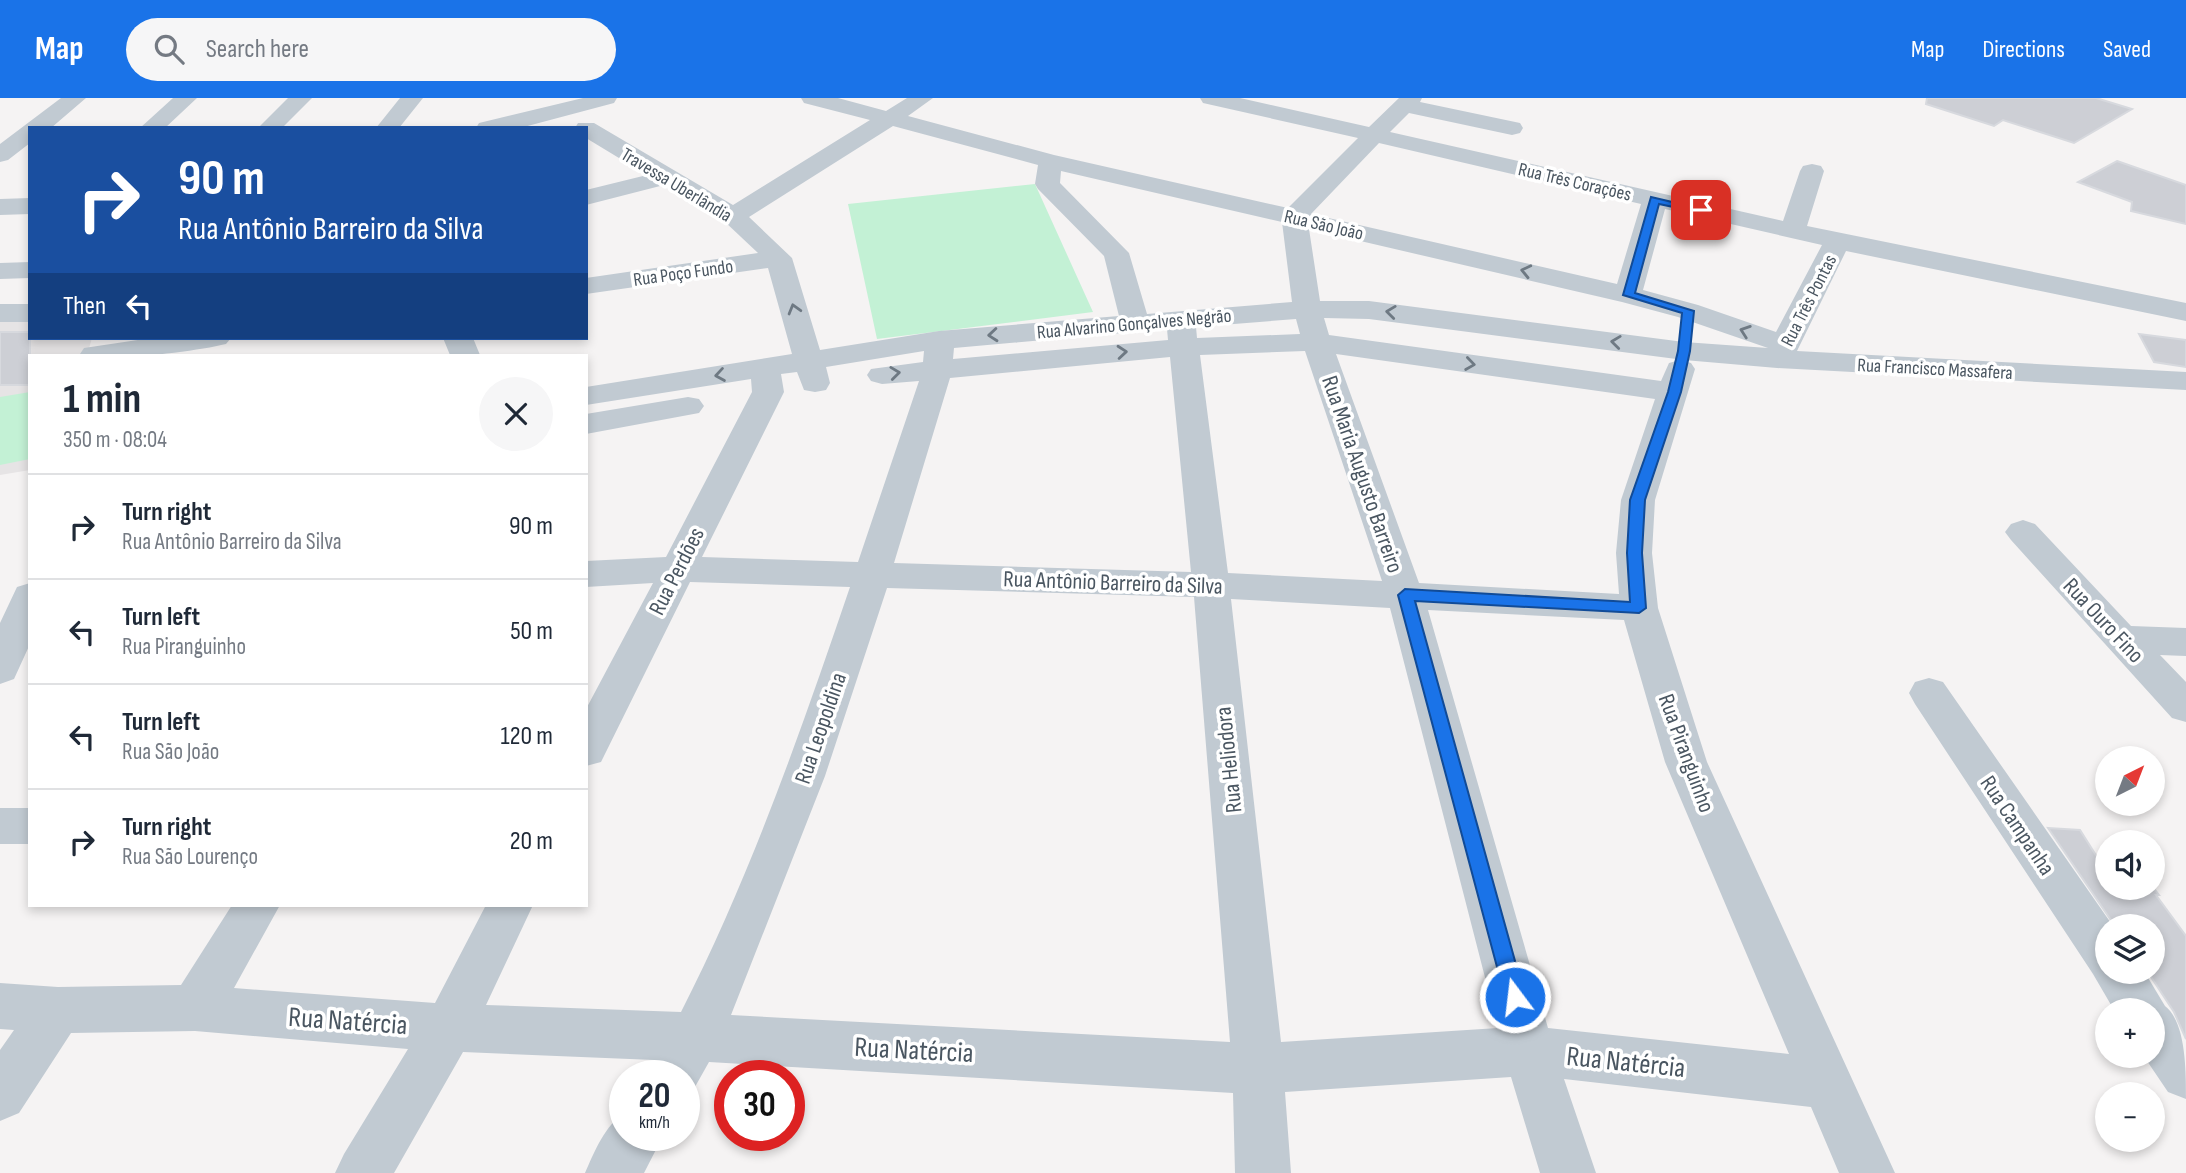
<!DOCTYPE html>
<html lang="en">
<head>
<meta charset="utf-8">
<style>
	:root { --surface:#fff; --page:#f6f6f7; --text:#1f2937; --muted:#747a83; --line:#e0e1e3; --accent:#1a73e8 }
	body { margin:0; font-family:"Sofia Sans Condensed",sans-serif; background:var(--page); color:var(--text); height:100vh; display:flex; flex-direction:column; font-size:26px; white-space:nowrap }
	* { box-sizing:border-box; margin:0 }
	p { font-size:23px; color:var(--muted) }
	.icon { flex:none; width:38px; height:38px; fill:none; stroke:currentColor; stroke-width:2; stroke-linecap:round; stroke-linejoin:round }
	.map { position:relative; flex:1; overflow:hidden }
	.drawer { position:absolute; left:28px; top:256px; width:560px; height:553px; display:flex; flex-direction:column; background:var(--surface); border-radius:0px; box-shadow:0 4px 10px #0003 }
	.drawer>* { flex:none }
	.guide { position:absolute; left:28px; top:28px; width:560px; height:214px; border-radius:0px; box-shadow:0 4px 10px #0003; background:#1a4fa0; color:#fff; overflow:hidden }
	.needle { width:46px; rotate:42deg }
	.buttons { position:absolute; left:2095px; top:648px; display:grid; gap:14px }
	.buttons a { display:grid; place-items:center; width:70px; height:70px; border-radius:50%; background:var(--surface); box-shadow:0 4px 10px #0003; font-size:35px }
	.speed { position:absolute; left:609px; top:962px; display:flex; gap:14px; font-size:35px; font-weight:700; text-align:center }
	.speed>* { display:grid; place-content:center; width:91px; height:91px; border-radius:50%; background:var(--surface); box-shadow:0 4px 10px #0003; line-height:1 }
	.speed small { font-size:18px; font-weight:400 }
	.speed .limit { border:10px solid #d22; background:#fff; color:#111 }
	.pin { position:absolute; display:grid; place-items:center; width:60px; height:60px; color:#fff; margin:-30px; border-radius:14px; box-shadow:0 4px 10px #0006 }
	.me { position:absolute; width:77px; margin:-38px; rotate:345deg; stroke-linejoin:round; filter:drop-shadow(0 0 5px #0008) }
	.turn { display:flex; align-items:center; gap:24px; height:147px; padding:0 35px; font-size:32px }
	.turn .icon { width:91px; height:91px; stroke-width:2.5 }
	.turn b { display:block; font-size:49px; line-height:60px }
	.then { display:flex; align-items:center; height:66px; padding:0 35px; background:#0003; gap:14px; font-size:26px }
	.round { display:grid; place-items:center; flex:none; width:74px; height:74px; border-radius:37px; background:var(--page) }
	.overview { display:flex; align-items:center; justify-content:space-between; height:119px; padding:0 35px }
	h1 { font-size:42px; font-weight:700; line-height:52px }
	ul { padding:0; list-style:none }
	li { display:flex; align-items:center; gap:21px; height:105px; padding:0 35px; border-top:2px solid var(--line) }
	li div { flex:1 }
	li b { display:block; font-size:26px }
	li em { font-style:normal }
	header { display:flex; align-items:center; gap:42px; box-sizing:border-box; height:98px; padding:0 35px; background:var(--accent); color:#fff }
	header strong { font-size:33px }
	nav { display:flex; gap:38px; margin-inline-start:auto; font-size:24px }
	.search { width:490px; height:63px; background:var(--page); display:flex; align-items:center; gap:18px; box-sizing:border-box; padding:0 24px; border-radius:38px; color:var(--muted); font-size:26px }
	.map>svg:first-child { display:block }
	.education { fill:#e6e4e5 }
	.green { fill:#c3f1d5 }
	.building { fill:#cdcfd5; stroke:#d7d9de; stroke-width:2 }
	.lines { fill:none; stroke-linecap:round; stroke-linejoin:round }
	.minor { fill:#c1cad2; fill-rule:evenodd }
	.oneway { stroke:#6e7983 }
	.route { fill:#1a73e8; stroke:#114b97; stroke-width:2 }
	.labels { text-anchor:middle; stroke-width:7; stroke-linejoin:round; paint-order:stroke }
	.far-street-label { font-size:19px; fill:#4a5661; stroke:#fff }
	.street-label { font-size:23px; fill:#4a5661; stroke:#fff }
	.near-street-label { font-size:28px; fill:#4a5661; stroke:#fff }
</style>
</head>
<body>
<header>
<strong>Map</strong>
<div class="search"><svg class="icon" aria-label="search" viewBox="0 0 24 24"><circle cx="10" cy="10" r="6"/><path d="M15 15l6 6"/></svg>Search here</div>
<nav><a>Map</a><a>Directions</a><a>Saved</a></nav>
</header>
<div class="map">
<svg width="2186" height="1075" viewBox="0 0 2186 1075">
	<rect width="100%" height="100%" fill="#f5f3f3"/>
	<path class="education" d="M 0,221 L 30,221 L 30,240 L 92,240 L 87,257 L 30,257 L 30,372 L 0,377 Z"/>
	<path class="green" d="M 1035,86 L 1093,214 L 877,241 L 848,106 Z
		M 30,294 L 30,361 L 0,367 L 0,299 Z"/>
	<path class="building" d="M 1927,0 L 2096,0 L 2132,11 L 2074,45 L 2003,22 L 1994,28 L 1926,6 Z
		M 2117,63 L 2186,87 L 2186,126 L 2131,113 L 2132,104 L 2078,84 Z
		M 0,234 L 30,234 L 30,287 L 0,287 Z
		M 2139,236 L 2186,242 L 2186,269 L 2154,264 Z
		M 2048,730 L 2080,732 L 2099,762 L 2107,762 L 2107,789 L 2152,788 L 2159,797 L 2156,797 L 2186,838 L 2186,941 L 2174,914 L 2147,873 L 2152,873 L 2152,828 L 2115,828 Z"/>
	<g class="lines">
		<path class="minor" d="M 61,0 L 86,0 L 51,30 L 30,30 L 30,45 L 8,62 L 0,64 L 0,46 Z
			M 173,0 L 197,0 L 165,30 L 140,30 Z
			M 288,0 L 312,0 L 282,30 L 258,30 Z
			M 400,0 L 423,0 L 399,30 L 376,30 Z
			M 583,0 L 617,0 L 614,5 L 520,30 L 476,30 L 479,25 Z
			M 801,0 L 838,0 L 886,13 L 907,0 L 933,0 L 908,18 L 1054,57 L 1288,110 L 1358,40 L 1203,5 L 1200,0 L 1240,0 L 1369,29 L 1399,0 L 1422,0 L 1420,4 L 1520,25 L 1523,30 L 1520,35 L 1512,37 L 1409,15 L 1390,34 L 1783,123 L 1800,73 L 1803,68 L 1812,66 L 1821,68 L 1824,73 L 1807,128 L 2186,205 L 2186,223 L 1846,153 L 1797,253 L 2186,274 L 2186,292 L 1777,270 L 1684,262 L 1369,221 L 1324,220 L 1329,237 L 1661,283 L 1669,265 L 1680,262 L 1691,265 L 1695,271 L 1655,402 L 1652,455 L 1658,510 L 1707,664 L 1895,1075 L 1839,1075 L 1811,1009 L 1564,981 L 1596,1075 L 1540,1075 L 1511,979 L 1285,994 L 1291,1075 L 1235,1075 L 1233,995 L 709,964 L 691,996 L 684,999 L 684,978 L 647,978 L 654,962 L 463,954 L 394,1075 L 335,1075 L 344,1056 L 408,951 L 195,933 L 71,935 L 19,1015 L 0,1023 L 0,952 L 14,932 L 0,931 L 0,885 L 58,889 L 181,887 L 232,807 L 280,807 L 234,890 L 435,905 L 486,807 L 533,807 L 486,907 L 681,914 C 750,779 801,633 850,489 L 690,484 L 601,664 L 586,668 L 586,611 L 653,485 L 586,489 L 586,463 L 666,459 L 752,294 L 751,281 L 586,307 L 586,289 L 792,256 L 768,170 L 586,196 L 586,180 L 758,155 L 724,123 L 664,87 L 586,107 L 586,92 L 647,77 L 586,40 L 586,30 L 575,30 L 578,25 L 594,25 L 733,107 L 870,22 L 804,5 ZM 893,28 L 1038,67 L 1035,86 L 1038,91 L 1104,158 L 1119,218 L 939,233 L 820,252 L 792,160 L 749,119 ZM 1379,45 L 1641,106 L 1617,186 L 1311,116 ZM 1061,73 L 1282,124 L 1292,204 L 1147,216 L 1129,155 L 1060,85 ZM 1665,111 L 1822,147 L 1776,234 L 1698,207 L 1643,192 ZM 1309,131 L 1622,204 L 1678,219 L 1768,250 L 1684,244 L 1369,203 L 1320,203 ZM 1296,221 L 1300,236 L 1197,240 L 1196,229 ZM 1167,231 L 1168,242 L 953,261 L 954,250 ZM 924,253 L 923,264 L 871,271 L 867,277 L 871,283 L 882,286 L 919,283 L 858,464 L 702,459 L 784,294 L 781,276 L 797,274 L 804,292 L 815,294 L 826,292 L 830,285 L 826,269 ZM 1305,253 L 1382,483 L 1228,475 L 1200,257 ZM 1336,256 L 1655,301 L 1621,402 L 1616,455 L 1619,496 L 1419,485 ZM 1170,259 L 1191,474 L 894,465 L 950,280 ZM 887,490 L 1194,499 L 1230,944 L 731,917 L 825,678 ZM 1231,501 L 1390,510 L 1498,930 L 1281,944 ZM 1428,512 L 1624,522 L 1665,664 L 1789,956 L 1548,930 Z
			M 30,100 L 30,116 L 0,117 L 0,101 Z
			M 30,164 L 30,180 L 0,181 L 0,165 Z
			M 0,206 L 30,206 L 30,224 L 0,224 Z
			M 151,240 L 231,240 L 226,246 C 193,254 111,264 80,256 L 84,250 Z
			M 443,240 L 473,240 L 480,257 L 450,257 Z
			M 688,299 L 699,301 L 704,308 L 699,315 L 586,336 L 586,316 Z
			M 2023,422 L 2035,426 L 2131,528 L 2186,530 L 2186,558 L 2160,557 L 2186,584 L 2186,624 L 2172,620 L 2011,442 L 2005,434 L 2011,426 Z
			M 30,485 L 30,546 L 14,581 L 0,586 L 0,525 L 17,489 Z
			M 1929,580 L 1943,584 L 2113,828 L 2107,828 L 2107,873 L 2144,873 L 2165,908 C 2186,924 2186,973 2186,1001 L 2168,994 L 2143,957 L 2152,957 L 2152,912 L 2114,912 L 2093,876 L 1915,606 L 1909,595 L 1915,584 Z
			M 0,710 L 30,710 L 30,746 L 0,746 Z
			M 625,1016 L 625,1038 L 663,1038 L 644,1075 L 585,1075 C 593,1057 606,1024 625,1016 Z"/>
	</g>
	<defs><path id="oneway-chevron" d="M-2-3.5L2.5 0L-2 3.5" fill="none" stroke-width="1.6" stroke-linecap="round" stroke-linejoin="round" transform="scale(1.75)"/></defs>
	<g class="oneway">
		<use href="#oneway-chevron" transform="translate(1526 173) rotate(-167)"/>
		<use href="#oneway-chevron" transform="translate(794 211) rotate(-106)"/>
		<use href="#oneway-chevron" transform="translate(1391 214) rotate(-173)"/>
		<use href="#oneway-chevron" transform="translate(1745 233) rotate(-161)"/>
		<use href="#oneway-chevron" transform="translate(993 237) rotate(175)"/>
		<use href="#oneway-chevron" transform="translate(1616 244) rotate(-173)"/>
		<use href="#oneway-chevron" transform="translate(1122 254) rotate(-5)"/>
		<use href="#oneway-chevron" transform="translate(1470 266) rotate(8)"/>
		<use href="#oneway-chevron" transform="translate(895 275) rotate(-7)"/>
		<use href="#oneway-chevron" transform="translate(720 277) rotate(171)"/>
	</g>
	<path class="route" d="M 1651,99 L 1706,112 L 1701,115 L 1659,106 L 1635,195 L 1694,213 L 1690,253 L 1681,294 L 1645,402 L 1642,455 L 1646,510 L 1639,515 L 1415,503 L 1525,899 L 1522,906 L 1515,909 L 1508,906 L 1505,899 L 1398,497 L 1405,491 L 1630,504 L 1627,455 L 1630,402 L 1668,294 L 1678,253 L 1682,215 L 1623,197 Z"/>
	<g class="labels">
		<g class="far-street-label">
			<text transform="translate(1575 83) rotate(13)" y="7">Rua Três Corações</text>
			<text transform="translate(677 86) rotate(31)" y="7">Travessa Uberlândia</text>
			<text transform="translate(1324 126) rotate(13)" y="7">Rua São João</text>
			<text transform="translate(683 174) rotate(-8)" y="7">Rua Poço Fundo</text>
			<text transform="translate(1808 202) rotate(-63)" y="7">Rua Três Pontas</text>
			<text transform="translate(1134 225) rotate(-5)" y="7">Rua Alvarino Gonçalves Negrão</text>
			<text transform="translate(1935 270) rotate(3)" y="7">Rua Francisco Massafera</text>
		</g>
		<g class="street-label">
			<text transform="translate(1363 376) rotate(71)" y="8">Rua Maria Augusto Barreiro</text>
			<text transform="translate(676 473) rotate(-63)" y="8">Rua Perdões</text>
			<text transform="translate(1113 484) rotate(2)" y="8">Rua Antônio Barreiro da Silva</text>
			<text transform="translate(2104 522) rotate(47)" y="8">Rua Ouro Fino</text>
			<text transform="translate(820 630) rotate(-71)" y="8">Rua Leopoldina</text>
			<text transform="translate(1687 655) rotate(70)" y="8">Rua Piranguinho</text>
			<text transform="translate(1228 662) rotate(-96)" y="8">Rua Heliodora</text>
			<text transform="translate(2018 727) rotate(56)" y="8">Rua Campanha</text>
		</g>
		<g class="near-street-label">
			<text transform="translate(348 922) rotate(4)" y="10">Rua Natércia</text>
			<text transform="translate(914 951) rotate(3)" y="10">Rua Natércia</text>
			<text transform="translate(1626 963) rotate(6)" y="10">Rua Natércia</text>
		</g>
	</g>
</svg>
<div class="buttons">
<a><svg class="needle" viewBox="-14 -14 28 28"><path d="M0-13l5 13h-10z" fill="#e53935"/><path d="M0 13l5-13h-10z" fill="#747a83"/></svg></a>
<a><svg class="icon" aria-label="sound" viewBox="0 0 24 24"><path d="M4 9h4l5-4v14l-5-4H4zM17 9q2 3 0 6"/></svg></a>
<a><svg class="icon" aria-label="layers" viewBox="0 0 24 24"><path d="M12 4l9 5-9 5-9-5zM3 14l9 5 9-5"/></svg></a>
<a>+</a>
<a>−</a>
</div>
<div class="speed"><div>20<small>km/h</small></div><div class="limit">30</div></div>
<div class="pin" style="left:1701px;top:112px;background:#d93025"><svg class="icon" aria-label="arrive" viewBox="0 0 24 24"><path d="M6 21V4h12l-3 4 3 4H6"/></svg></div>
<svg class="me" style="left:1515px;top:899px" viewBox="-20 -20 40 40"><circle r="17" fill="#1a73e8" stroke="#fff" stroke-width="3"/><path d="M0-11L8 9 0 5-8 9z" fill="#fff"/></svg>
<div class="guide">
<div class="turn"><svg class="icon" aria-label="right" viewBox="0 0 24 24"><path d="M7 20v-9h11M14 6l5 5-5 5"/></svg><div><b>90 m</b>Rua Antônio Barreiro da Silva</div></div>
<div class="then">Then<svg class="icon" aria-label="left" viewBox="0 0 24 24"><path d="M17 20v-9H6M10 6l-5 5 5 5"/></svg></div>
</div>
<section class="drawer">
<div class="overview"><div><h1>1 min</h1><p>350 m · 08:04</p></div><a class="round"><svg class="icon" aria-label="close" viewBox="0 0 24 24"><path d="M6 6l12 12M18 6L6 18"/></svg></a></div>
<ul>
<li><svg class="icon" aria-label="right" viewBox="0 0 24 24"><path d="M7 20v-9h11M14 6l5 5-5 5"/></svg><div><b>Turn right</b><p>Rua Antônio Barreiro da Silva</p></div><em>90 m</em></li>
<li><svg class="icon" aria-label="left" viewBox="0 0 24 24"><path d="M17 20v-9H6M10 6l-5 5 5 5"/></svg><div><b>Turn left</b><p>Rua Piranguinho</p></div><em>50 m</em></li>
<li><svg class="icon" aria-label="left" viewBox="0 0 24 24"><path d="M17 20v-9H6M10 6l-5 5 5 5"/></svg><div><b>Turn left</b><p>Rua São João</p></div><em>120 m</em></li>
<li><svg class="icon" aria-label="right" viewBox="0 0 24 24"><path d="M7 20v-9h11M14 6l5 5-5 5"/></svg><div><b>Turn right</b><p>Rua São Lourenço</p></div><em>20 m</em></li>
</ul>
</section>
</div>
</body>
</html>
